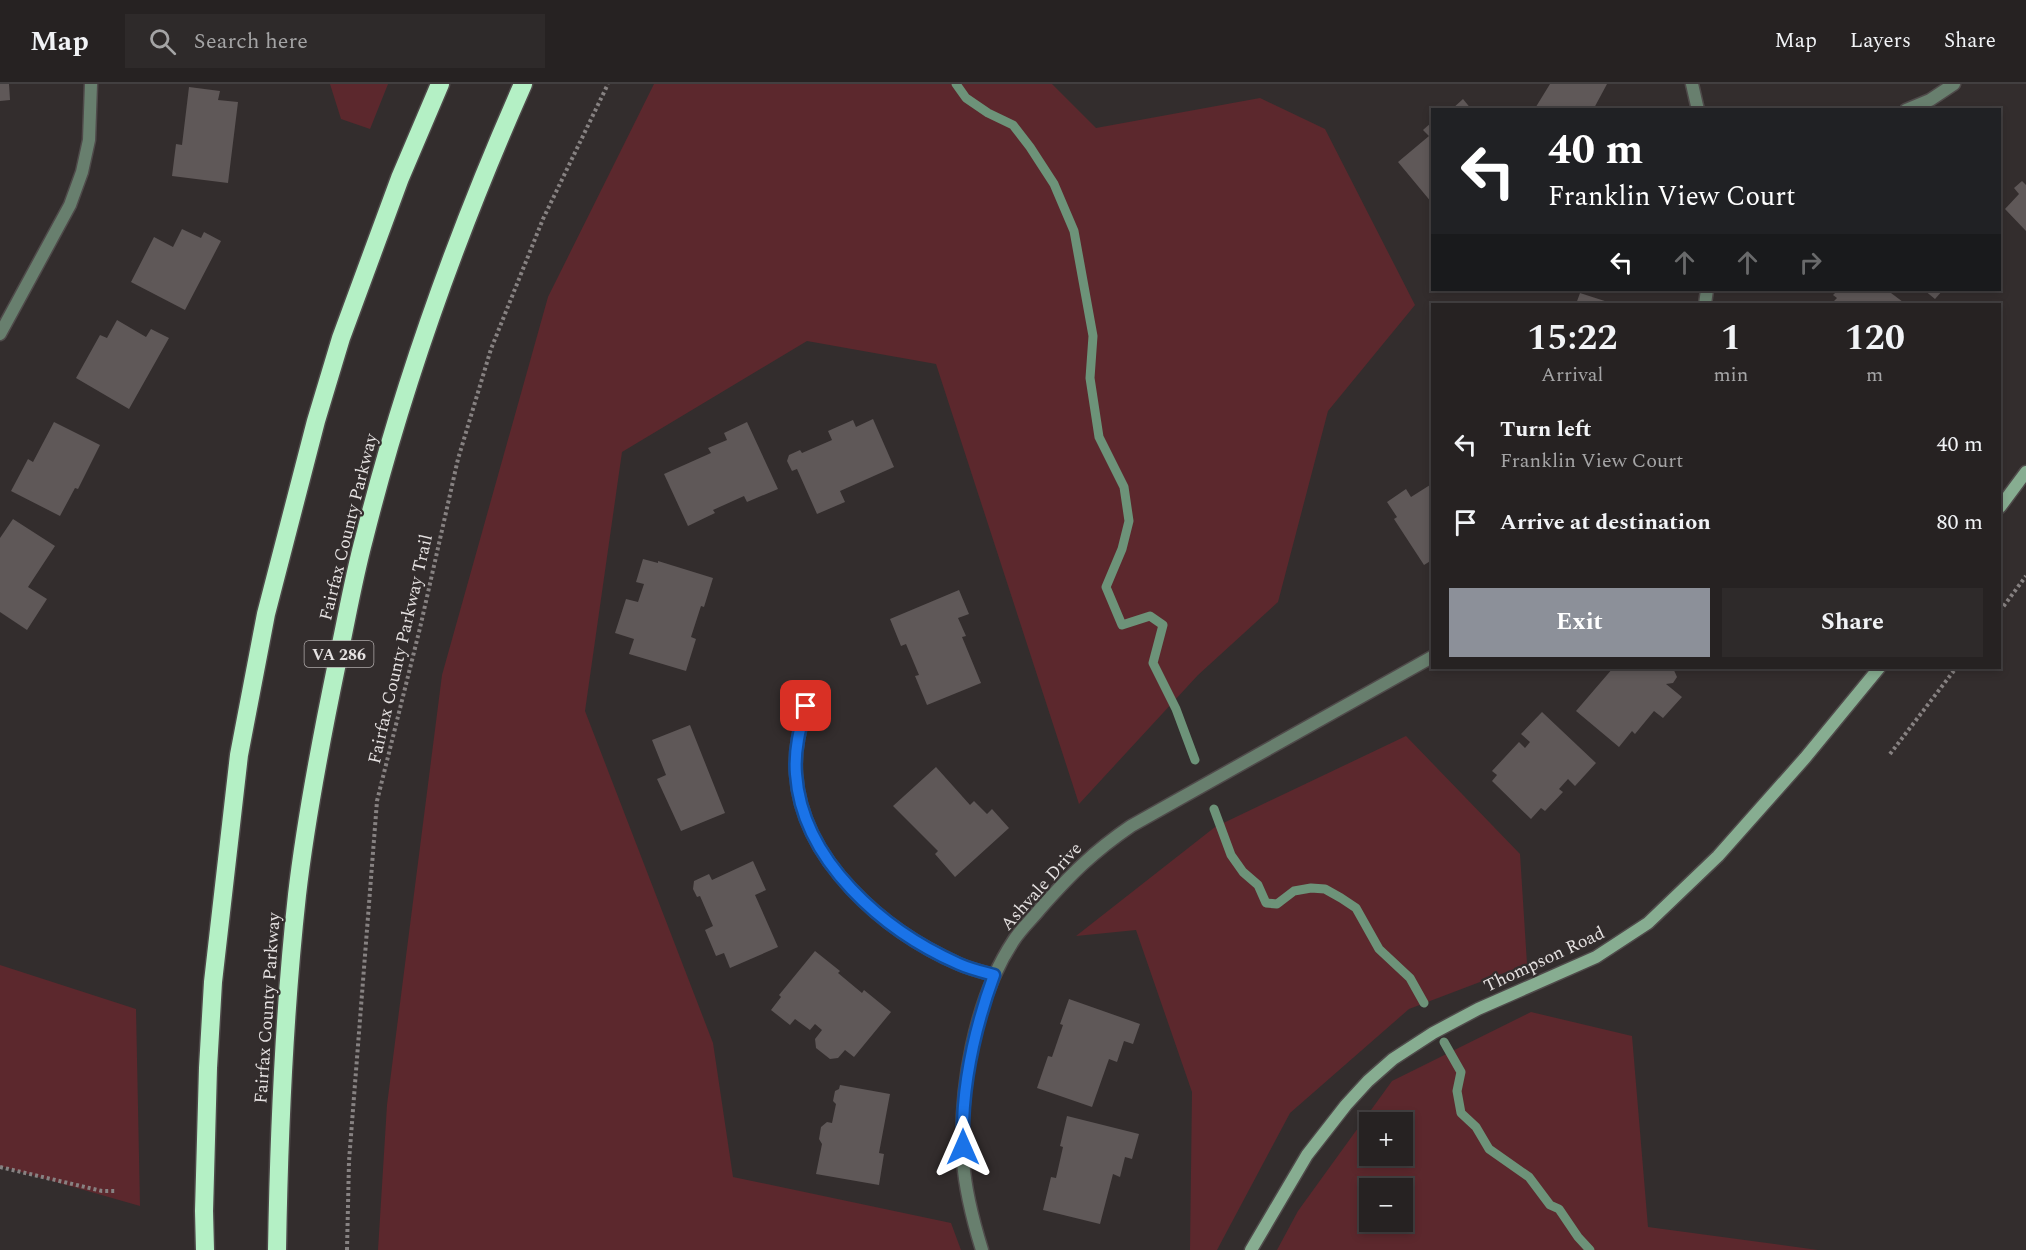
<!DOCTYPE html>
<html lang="en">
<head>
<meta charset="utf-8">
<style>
	:root { --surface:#262222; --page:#2e2a2a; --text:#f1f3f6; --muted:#a4a4a5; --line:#423f40; --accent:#8c9099 }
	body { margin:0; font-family:Spectral,serif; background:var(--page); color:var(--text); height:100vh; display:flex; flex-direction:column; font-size:22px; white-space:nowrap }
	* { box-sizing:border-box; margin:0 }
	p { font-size:20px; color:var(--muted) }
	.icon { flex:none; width:33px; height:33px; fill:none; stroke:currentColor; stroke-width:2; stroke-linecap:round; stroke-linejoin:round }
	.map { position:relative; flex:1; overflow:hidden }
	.panel { position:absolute; left:1431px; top:219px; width:570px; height:366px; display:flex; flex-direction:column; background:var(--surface); border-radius:0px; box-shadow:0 3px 9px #0003,0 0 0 2px var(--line) }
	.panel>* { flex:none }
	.banner { position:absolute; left:1431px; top:24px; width:570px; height:183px; border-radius:0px; box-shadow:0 3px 9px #0003,0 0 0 2px var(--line); background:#202124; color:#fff; overflow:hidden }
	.tools { position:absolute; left:1359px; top:1028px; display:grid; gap:12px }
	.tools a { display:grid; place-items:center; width:54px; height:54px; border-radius:0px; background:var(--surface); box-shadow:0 3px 9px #0003,0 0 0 2px var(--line); font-size:30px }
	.pin { position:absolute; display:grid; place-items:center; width:51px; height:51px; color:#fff; margin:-26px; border-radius:12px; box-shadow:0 3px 9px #0006 }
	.me { position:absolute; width:66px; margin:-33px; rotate:0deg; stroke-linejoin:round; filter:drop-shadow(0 0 4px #0008) }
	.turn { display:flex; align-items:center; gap:21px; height:126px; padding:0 18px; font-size:27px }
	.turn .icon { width:78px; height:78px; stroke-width:2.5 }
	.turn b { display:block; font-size:42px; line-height:51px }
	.lanes { display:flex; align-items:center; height:57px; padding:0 18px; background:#0003; justify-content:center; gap:30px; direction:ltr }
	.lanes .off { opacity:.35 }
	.eta { display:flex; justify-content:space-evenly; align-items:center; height:102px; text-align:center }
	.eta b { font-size:36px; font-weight:700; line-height:42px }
	.primary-button { display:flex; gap:12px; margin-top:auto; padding:12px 18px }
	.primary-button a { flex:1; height:69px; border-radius:0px; background:var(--accent); color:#fff; font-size:24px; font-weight:700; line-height:69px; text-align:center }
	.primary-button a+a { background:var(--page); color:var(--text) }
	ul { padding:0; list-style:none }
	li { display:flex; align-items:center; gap:18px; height:78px; padding:0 18px }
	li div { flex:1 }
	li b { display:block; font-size:22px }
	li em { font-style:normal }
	header { display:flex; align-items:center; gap:36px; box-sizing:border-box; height:84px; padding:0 30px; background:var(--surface); border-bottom:2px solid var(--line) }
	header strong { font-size:28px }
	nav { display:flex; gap:33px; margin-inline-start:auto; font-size:21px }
	.search { width:420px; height:54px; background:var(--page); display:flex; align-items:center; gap:15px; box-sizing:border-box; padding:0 21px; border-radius:0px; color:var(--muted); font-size:22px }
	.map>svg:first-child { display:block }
	.green { fill:#5c282d; fill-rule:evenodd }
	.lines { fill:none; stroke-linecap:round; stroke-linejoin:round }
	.stream { stroke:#6d9379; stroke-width:9 }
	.building { fill:#5f5858 }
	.street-casing { stroke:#4f4a4a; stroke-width:15 }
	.secondary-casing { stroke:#4f4a4a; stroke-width:15 }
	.highway-casing { stroke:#4f4a4a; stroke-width:21 }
	.path { stroke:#878282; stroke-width:4; stroke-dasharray:3 3; stroke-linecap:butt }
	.street { stroke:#687f6e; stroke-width:12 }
	.secondary { stroke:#87ad91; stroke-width:12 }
	.highway { stroke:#b4f0c5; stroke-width:18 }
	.route-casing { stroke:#114b97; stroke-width:15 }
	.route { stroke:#1a73e8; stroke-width:10 }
	.labels { text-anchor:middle; stroke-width:4.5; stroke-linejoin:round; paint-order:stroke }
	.shield { fill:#332d2d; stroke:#b0abab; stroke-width:1.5 }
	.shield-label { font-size:16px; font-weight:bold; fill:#e5e1e1 }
	.street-label { font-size:18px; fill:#e5e1e1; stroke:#332d2d }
</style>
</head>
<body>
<header>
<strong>Map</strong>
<div class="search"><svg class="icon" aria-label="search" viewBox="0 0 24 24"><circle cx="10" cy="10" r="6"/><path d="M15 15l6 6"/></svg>Search here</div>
<nav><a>Map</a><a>Layers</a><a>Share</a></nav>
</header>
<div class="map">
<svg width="2026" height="1166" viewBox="0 0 2026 1166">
	<rect width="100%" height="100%" fill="#332d2d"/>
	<path class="green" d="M 330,0 L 388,0 L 370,45 L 341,35 Z
		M 654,0 L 1052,0 L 1096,44 L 1260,14 L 1325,45 L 1415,221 L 1328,327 L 1278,518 L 1198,591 L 1079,720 L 936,280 L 807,257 L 622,368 L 585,627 L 713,959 L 733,1093 L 951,1139 L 961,1166 L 378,1166 L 387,1021 L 442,591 L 548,213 Z
		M 1406,652 L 1520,770 L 1527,880 L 1409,925 L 1290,1029 L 1217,1166 L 1190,1166 L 1192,1008 L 1136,846 L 1076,852 L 1215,743 Z
		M 0,881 L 136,925 L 140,1122 L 0,1082 Z
		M 1531,928 L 1632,952 L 1648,1143 L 1818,1166 L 1277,1166 L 1298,1127 L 1392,997 ZM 1370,1038 L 1402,1038 L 1402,1071 L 1370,1071 ZM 1370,1104 L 1402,1104 L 1402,1137 L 1370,1137 Z"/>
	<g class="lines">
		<path class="stream" d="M 956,0 L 966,14 L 988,29 L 1013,41 L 1030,63 L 1054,100 L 1074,147 L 1093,252 L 1090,294 L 1099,353 L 1124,403 L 1129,437 L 1122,465 L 1106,503 L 1122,541 L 1150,532 L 1163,541 L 1153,579 L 1176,625 L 1195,676
			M 1214,725 L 1231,771 L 1243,788 L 1258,801 L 1266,819 L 1277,820 L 1294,807 L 1311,804 L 1325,805 L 1341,814 L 1356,824 L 1379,865 L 1410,894 L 1424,919
			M 1444,958 L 1461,988 L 1457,1007 L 1461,1029 L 1476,1043 L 1489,1065 L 1529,1093 L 1550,1121 L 1559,1125 L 1578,1153 L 1590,1166"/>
	</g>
	<path class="building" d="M 0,0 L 9,0 L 10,16 L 0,17 Z
		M 1550,0 L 1607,0 L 1593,26 L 1534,26 Z
		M 189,3 L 220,7 L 218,16 L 238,18 L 228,99 L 172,92 L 176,60 L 182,61 Z
		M 1463,15 L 1472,26 L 1451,26 Z
		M 1432,38 L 1432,119 L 1398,78 L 1429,52 L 1423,46 Z
		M 2022,97 L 2026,101 L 2026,147 L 2005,125 L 2019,110 L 2014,104 Z
		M 182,145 L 201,154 L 204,148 L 221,157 L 185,226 L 131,198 L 154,153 L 173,163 Z
		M 1838,206 L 1887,206 L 1903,218 L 1901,220 L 1831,220 L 1837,214 L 1833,211 Z
		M 1924,206 L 1943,206 L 1935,215 Z
		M 1580,209 L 1614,220 L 1576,220 Z
		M 117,236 L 146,253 L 151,245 L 169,254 L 129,325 L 76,294 L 100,251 L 107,254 Z
		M 873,335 L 894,383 L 840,407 L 845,418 L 817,430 L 797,385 L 792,387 L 787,377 L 789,371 L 800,366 L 802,369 L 832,356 L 828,347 L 853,336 L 856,343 Z
		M 54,338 L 100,361 L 78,405 L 75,404 L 60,432 L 11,407 L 28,375 L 33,378 Z
		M 747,338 L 778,405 L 747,418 L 744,412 L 713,426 L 715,429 L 688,442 L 664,390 L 711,369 L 708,364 L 727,356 L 724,349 Z
		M 1430,401 L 1432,405 L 1432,476 L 1424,481 L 1394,435 L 1397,433 L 1387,418 L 1406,405 L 1411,413 Z
		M 13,435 L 55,462 L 28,503 L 47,515 L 27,546 L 0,528 L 0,454 Z
		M 643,475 L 658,479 L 658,477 L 713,494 L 704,523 L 701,522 L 691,553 L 696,555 L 686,587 L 629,570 L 634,555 L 615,549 L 626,515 L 638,518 L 644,500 L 636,498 Z
		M 959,506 L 969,530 L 958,534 L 966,552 L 962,553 L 981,599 L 927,621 L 915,592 L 919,591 L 906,560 L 901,562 L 890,535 Z
		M 1613,584 L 1673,584 L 1677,593 L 1673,599 L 1666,600 L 1682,613 L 1663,634 L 1654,627 L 1635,650 L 1632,647 L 1619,663 L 1576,627 Z
		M 1542,628 L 1596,679 L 1575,702 L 1568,695 L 1559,705 L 1563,708 L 1545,727 L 1541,724 L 1531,735 L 1492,697 L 1497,691 L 1492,687 L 1519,658 L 1525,664 L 1530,658 L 1521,650 Z
		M 690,641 L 725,729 L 681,747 L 657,695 L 666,691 L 652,656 Z
		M 936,683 L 970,721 L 974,717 L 987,730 L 992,725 L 1009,744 L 955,793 L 935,770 L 938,767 L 893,722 Z
		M 753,777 L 766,806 L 755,811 L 778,863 L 730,884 L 724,869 L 716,872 L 705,846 L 713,842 L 700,812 L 697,813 L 693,805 L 694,797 L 709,790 L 712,796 Z
		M 815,867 L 840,887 L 838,889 L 862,909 L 864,906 L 891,928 L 854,973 L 845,966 L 838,974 L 830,975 L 816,964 L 815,955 L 822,946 L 815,940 L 810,946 L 795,935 L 790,941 L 771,926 L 781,913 L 779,911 Z
		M 1069,915 L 1140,940 L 1133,960 L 1124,957 L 1117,978 L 1109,975 L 1092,1023 L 1037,1004 L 1048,972 L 1052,973 L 1063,941 L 1060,940 Z
		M 840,1001 L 890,1010 L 879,1069 L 884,1070 L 879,1101 L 816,1090 L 822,1060 L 819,1055 L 821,1043 L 827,1038 L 832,1039 L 836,1020 L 833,1017 L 835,1007 L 839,1005 Z
		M 1067,1032 L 1139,1050 L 1132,1075 L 1125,1073 L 1120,1093 L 1113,1090 L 1100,1140 L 1043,1126 L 1051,1093 L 1056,1094 L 1063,1063 L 1060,1062 Z"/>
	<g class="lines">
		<g class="street-casing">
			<path id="street" d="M 1692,0 L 1698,26
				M 1906,26 L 1930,16 L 1954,0
				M 1705,220 L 1707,206
				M 0,250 L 70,121 L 82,88 L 89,56 L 91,0
				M 806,622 C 800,644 794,666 796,690 C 802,777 884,847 959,880 C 970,885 982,888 994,891
				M 982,1166 C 973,1137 965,1106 963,1076 C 959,1006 974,916 1014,856 C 1021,845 1032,835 1040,825 C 1071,790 1093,768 1131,742 L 1432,573"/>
		</g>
		<g class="secondary-casing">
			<path id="secondary" d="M 2000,423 L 2026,388
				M 1251,1166 L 1307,1071 L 1346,1021 L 1368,997 L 1393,975 L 1433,949 L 1478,925 L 1596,873 L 1648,839 L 1718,772 L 1805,674 L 1879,584"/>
		</g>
		<g class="highway-casing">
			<path id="highway" d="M 205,1166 L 204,1127 L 208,984 L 213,898 L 239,671 L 266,530 L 316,337 L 341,254 L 400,94 L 440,0
				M 277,1166 C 279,1047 284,929 297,811 C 306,733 321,656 337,579 C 346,538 353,496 364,455 C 403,299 458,147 523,0"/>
		</g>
		<path class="path" d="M 2000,527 L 2026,492
			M 1890,670 L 1956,584
			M 0,1083 L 102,1107 L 116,1107
			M 347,1166 L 349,1077 L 377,717 L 420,544 L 458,375 L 491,265 L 543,135 L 608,0"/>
		<use href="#street" class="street"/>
		<use href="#secondary" class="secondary"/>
		<use href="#highway" class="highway"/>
	</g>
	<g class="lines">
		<g class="route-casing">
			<path id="route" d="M 806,622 C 800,644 794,666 796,690 C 802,777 884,847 959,880 C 970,885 983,888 994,891 C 974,946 961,1004 963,1063"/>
		</g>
		<use href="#route" class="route"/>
	</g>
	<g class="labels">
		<rect class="shield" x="304.5" y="557" width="69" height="26" rx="4.5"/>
		<g class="shield-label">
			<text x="339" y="576">VA 286</text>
		</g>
		<g class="street-label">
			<text transform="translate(348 443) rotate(-76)" y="6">Fairfax County Parkway</text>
			<text transform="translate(400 565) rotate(-77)" y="6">Fairfax County Parkway Trail</text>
			<text transform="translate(1041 802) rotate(-48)" y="6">Ashvale Drive</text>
			<text transform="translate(1544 875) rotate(-25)" y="6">Thompson Road</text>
			<text transform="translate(267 924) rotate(-86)" y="6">Fairfax County Parkway</text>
		</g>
	</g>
</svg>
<div class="tools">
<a>+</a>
<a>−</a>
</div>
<div class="pin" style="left:806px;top:622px;background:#d93025"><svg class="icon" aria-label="arrive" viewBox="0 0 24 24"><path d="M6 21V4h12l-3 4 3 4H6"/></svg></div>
<svg class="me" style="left:963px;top:1063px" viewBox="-20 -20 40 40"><path d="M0-17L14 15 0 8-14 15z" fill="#1a73e8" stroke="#fff" stroke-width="4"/></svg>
<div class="banner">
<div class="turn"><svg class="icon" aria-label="left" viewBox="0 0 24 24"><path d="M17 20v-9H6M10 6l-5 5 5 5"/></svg><div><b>40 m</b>Franklin View Court</div></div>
<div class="lanes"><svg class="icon" aria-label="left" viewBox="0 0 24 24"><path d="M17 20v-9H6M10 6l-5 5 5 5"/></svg><svg class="icon off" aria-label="ahead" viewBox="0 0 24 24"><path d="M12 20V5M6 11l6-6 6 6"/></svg><svg class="icon off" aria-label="ahead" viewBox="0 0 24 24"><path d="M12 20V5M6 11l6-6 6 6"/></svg><svg class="icon off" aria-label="right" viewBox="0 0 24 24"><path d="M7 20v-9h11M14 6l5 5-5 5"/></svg></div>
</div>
<section class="panel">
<div class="eta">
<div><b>15:22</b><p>Arrival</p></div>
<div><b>1</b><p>min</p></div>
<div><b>120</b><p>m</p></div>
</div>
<ul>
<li><svg class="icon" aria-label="left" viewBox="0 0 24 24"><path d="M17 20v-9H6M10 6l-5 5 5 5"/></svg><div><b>Turn left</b><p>Franklin View Court</p></div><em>40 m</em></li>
<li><svg class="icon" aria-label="arrive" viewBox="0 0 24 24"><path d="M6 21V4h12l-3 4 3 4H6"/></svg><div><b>Arrive at destination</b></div><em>80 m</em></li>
</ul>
<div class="primary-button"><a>Exit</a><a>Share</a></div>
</section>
</div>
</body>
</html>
